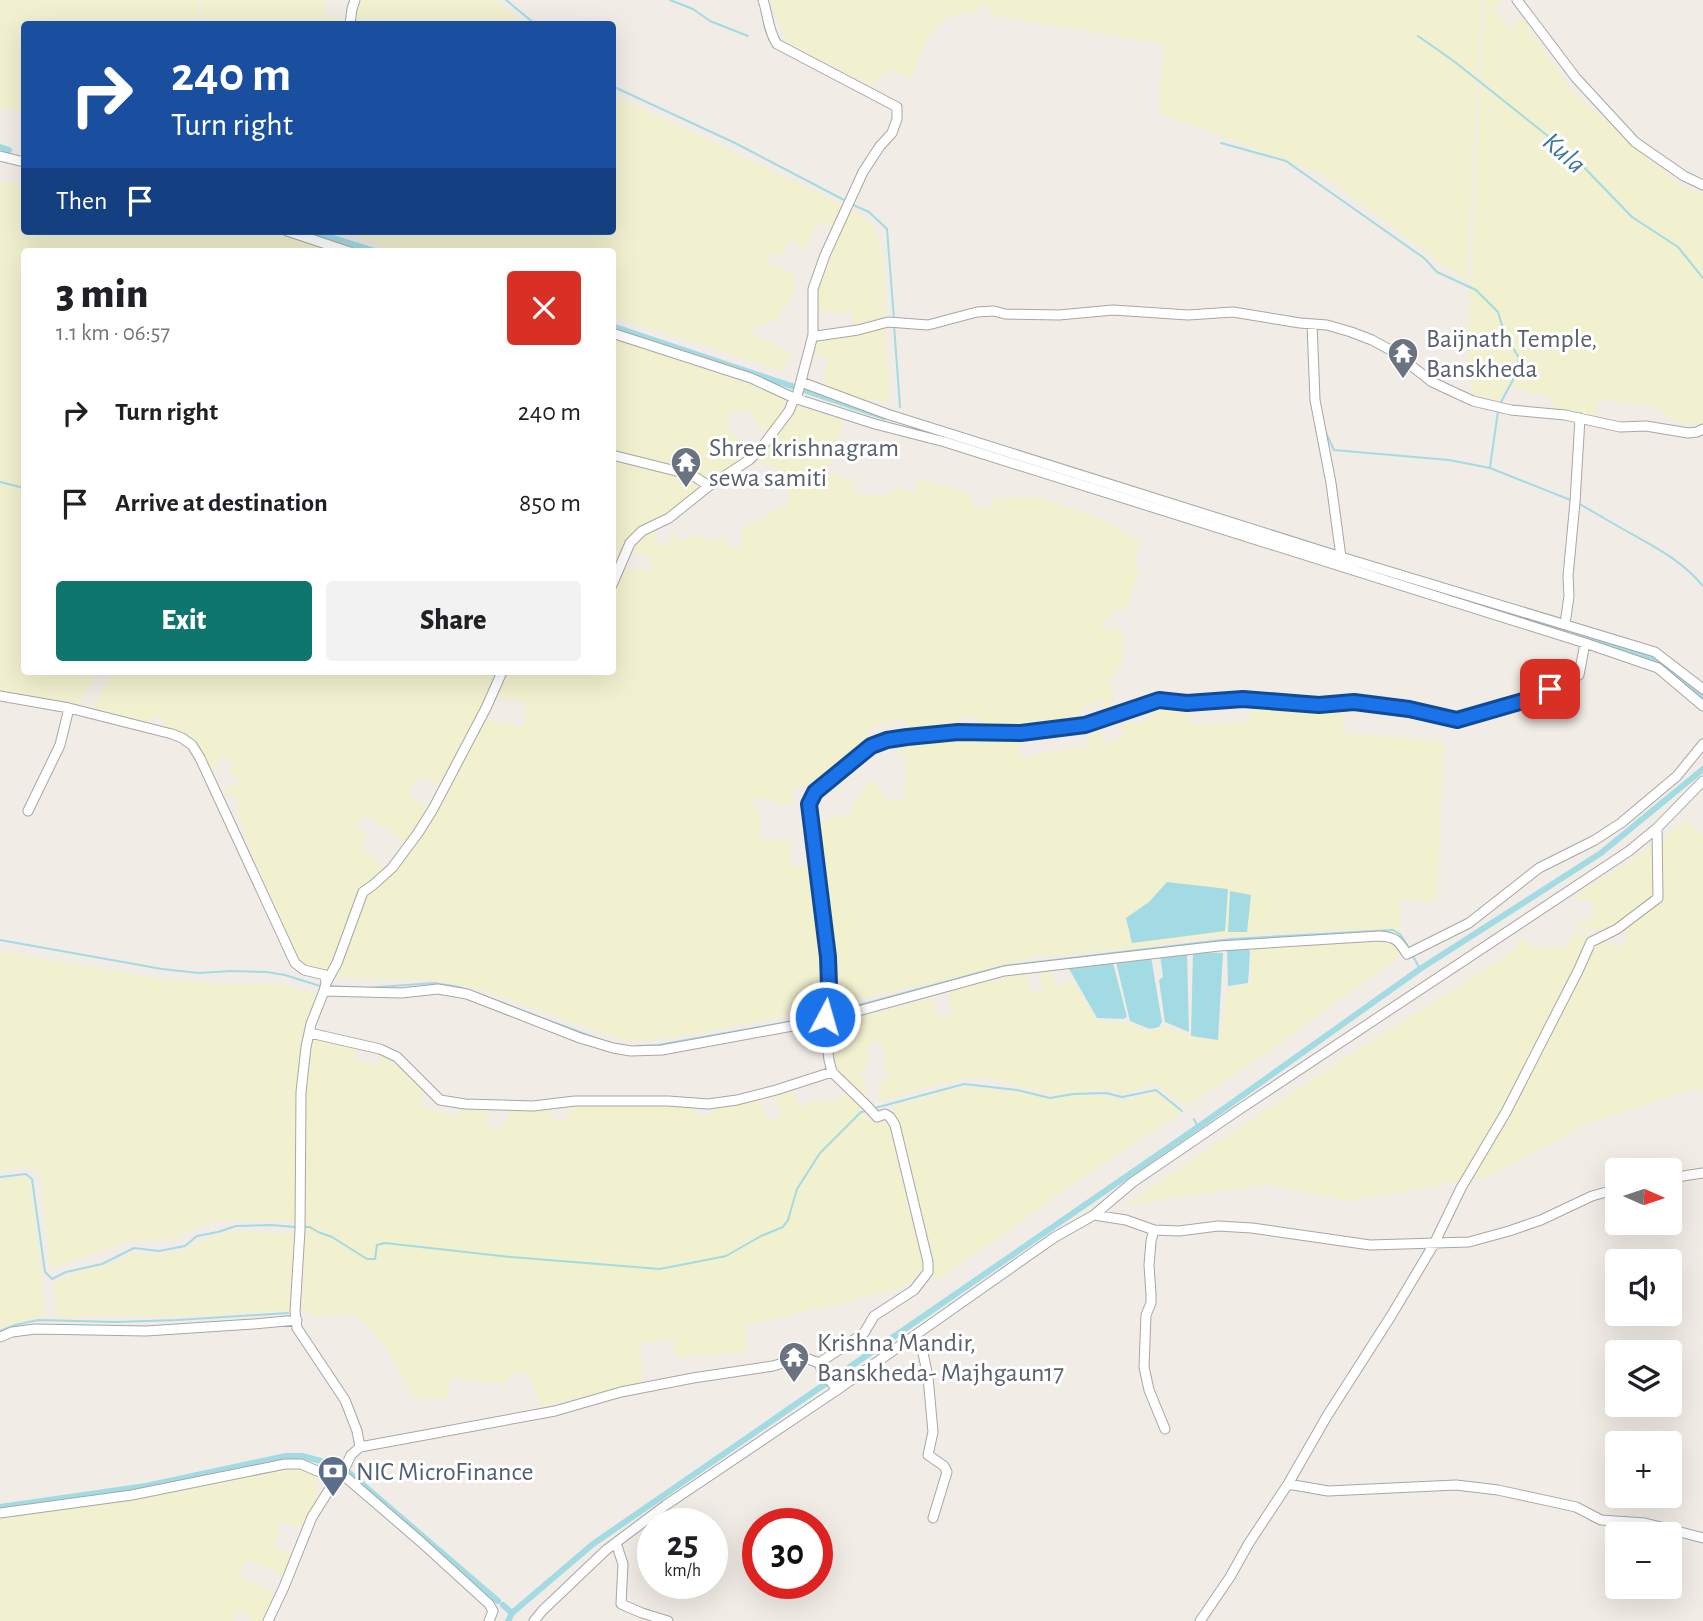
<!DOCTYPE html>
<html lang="en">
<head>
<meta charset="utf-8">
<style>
	:root { --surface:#fff; --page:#f2f2f2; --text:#202124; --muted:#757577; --accent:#0f766e }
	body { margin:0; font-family:"Alegreya Sans",sans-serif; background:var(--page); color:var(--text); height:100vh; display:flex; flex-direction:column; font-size:26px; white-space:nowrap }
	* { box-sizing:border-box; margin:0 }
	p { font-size:23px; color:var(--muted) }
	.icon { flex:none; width:38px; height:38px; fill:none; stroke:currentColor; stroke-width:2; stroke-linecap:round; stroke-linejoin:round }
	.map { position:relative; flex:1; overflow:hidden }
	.side { position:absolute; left:21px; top:248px; width:595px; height:427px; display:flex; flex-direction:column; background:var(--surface); border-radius:7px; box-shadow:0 7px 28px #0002 }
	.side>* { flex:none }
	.top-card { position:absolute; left:21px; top:21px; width:595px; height:214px; border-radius:7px; box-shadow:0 7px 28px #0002; background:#1a4fa0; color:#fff; overflow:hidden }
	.needle { width:46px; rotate:93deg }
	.buttons { position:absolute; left:1605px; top:1158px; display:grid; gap:14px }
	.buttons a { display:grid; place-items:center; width:77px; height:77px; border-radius:7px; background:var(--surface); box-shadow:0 7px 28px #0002; font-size:35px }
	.speed { position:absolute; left:637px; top:1508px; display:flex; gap:14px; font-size:35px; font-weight:700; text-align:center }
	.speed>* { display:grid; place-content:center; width:91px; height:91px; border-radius:50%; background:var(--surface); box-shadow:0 7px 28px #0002; line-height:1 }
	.speed small { font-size:18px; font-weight:400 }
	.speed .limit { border:10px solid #d22; background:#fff; color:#111 }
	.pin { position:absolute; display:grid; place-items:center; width:60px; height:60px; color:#fff; margin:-30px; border-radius:14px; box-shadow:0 4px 10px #0006 }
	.me { position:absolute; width:77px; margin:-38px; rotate:6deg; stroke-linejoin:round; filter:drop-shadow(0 0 5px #0008) }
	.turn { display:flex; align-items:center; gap:24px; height:147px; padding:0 35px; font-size:32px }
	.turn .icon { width:91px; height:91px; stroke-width:2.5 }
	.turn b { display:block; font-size:49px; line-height:60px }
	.then { display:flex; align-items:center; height:66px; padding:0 35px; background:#0003; gap:14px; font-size:26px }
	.round { display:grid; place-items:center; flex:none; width:74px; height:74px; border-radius:7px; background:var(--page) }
	.summary { display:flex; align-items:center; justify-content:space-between; height:119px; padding:0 35px }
	h1 { font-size:42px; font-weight:800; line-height:52px }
	.button { display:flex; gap:14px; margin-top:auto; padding:14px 35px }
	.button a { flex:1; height:80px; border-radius:7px; background:var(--accent); color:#fff; font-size:28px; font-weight:800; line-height:80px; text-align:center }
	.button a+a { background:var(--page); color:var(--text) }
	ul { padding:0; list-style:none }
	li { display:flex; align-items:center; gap:21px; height:91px; padding:0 35px }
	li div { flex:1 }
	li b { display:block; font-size:26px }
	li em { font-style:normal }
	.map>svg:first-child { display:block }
	.farmland { fill:#f1f0cf }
	.water { fill:#a2dbe3 }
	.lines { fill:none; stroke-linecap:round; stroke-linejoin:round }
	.stream { stroke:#a2dbe3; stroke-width:2 }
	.canal { stroke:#a2dbe3; stroke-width:6 }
	.minor-casing { stroke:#a7a7a7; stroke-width:11 }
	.minor { stroke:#fff; stroke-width:9 }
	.route-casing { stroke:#114b97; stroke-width:18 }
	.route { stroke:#1a73e8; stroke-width:12 }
	.labels { text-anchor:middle; stroke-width:6; stroke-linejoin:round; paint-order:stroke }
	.worship-label { font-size:26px; fill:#5b616d; stroke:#fff; text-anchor:start }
	.service-label { font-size:26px; fill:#4e5e75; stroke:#fff; text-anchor:start }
	.water-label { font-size:28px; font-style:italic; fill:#3b78a0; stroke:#fff }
</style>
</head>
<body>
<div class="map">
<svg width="1703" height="1621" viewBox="0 0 1703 1621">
	<rect width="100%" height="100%" fill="#f1ece5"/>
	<path class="farmland" d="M 0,0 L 201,0 L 195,24 L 24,24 L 24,100 L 23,111 L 0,109 Z
		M 204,0 L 326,0 L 324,16 L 350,19 L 349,24 L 199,24 Z
		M 356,0 L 496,0 L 524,24 L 352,24 Z
		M 770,0 L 1481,0 L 1467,283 L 1320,173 L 1159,113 L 1164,44 L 990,15 L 990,6 L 978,5 L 977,14 L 964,12 L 943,19 L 926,42 L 910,80 L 895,70 L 888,70 L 872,86 L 786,42 Z
		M 1484,0 L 1502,0 L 1496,10 L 1509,29 L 1521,18 L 1572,91 L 1615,130 L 1681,186 L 1703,193 L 1703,423 L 1681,424 L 1654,407 L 1598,399 L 1594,417 L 1553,411 L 1552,398 L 1507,386 L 1497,405 L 1474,399 L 1474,390 L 1466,377 Z
		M 613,95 L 846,206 L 834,228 L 818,222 L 806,249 L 788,240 L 783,257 L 770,253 L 767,263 L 794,273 L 794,295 L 778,318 L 748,332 L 792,353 L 783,371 L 613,316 L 612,252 L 407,252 L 337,231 L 612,231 Z
		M 0,182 L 24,185 L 24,231 L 276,231 L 339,252 L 24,252 L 24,672 L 97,672 L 79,705 L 0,690 Z
		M 851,208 L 872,225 L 877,235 L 882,252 L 886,296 L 885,320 L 855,327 L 851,311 L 816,312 L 817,296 L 824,267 Z
		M 885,325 L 889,403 L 849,395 L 823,385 L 827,359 L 813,354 L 817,339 Z
		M 613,338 L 789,398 L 770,432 L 760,428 L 751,413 L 734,410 L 727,425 L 729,430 L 754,452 L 667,516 L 636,529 L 622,551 L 613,576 Z
		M 795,406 L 844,419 L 827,473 L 853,480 L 854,493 L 881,496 L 900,487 L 914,493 L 919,479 L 969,492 L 971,504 L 990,509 L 993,498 L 1039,497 L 1098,518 L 1140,541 L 1134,564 L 1140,569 L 1126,610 L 1111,610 L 1111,618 L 1103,619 L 1101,628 L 1123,629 L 1122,667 L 1116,668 L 1116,677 L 1110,676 L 1108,685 L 1111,687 L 1114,712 L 1104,715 L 1103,700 L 1095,701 L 1092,706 L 1081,706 L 1082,721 L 1021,731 L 979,728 L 978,715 L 960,718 L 960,729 L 910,733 L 904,718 L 867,728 L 870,744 L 827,778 L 793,789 L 791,806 L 755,797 L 755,809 L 760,809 L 760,839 L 791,840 L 790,866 L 814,866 L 826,958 L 827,987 L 823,1008 L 709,1031 L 639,1042 L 610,1036 L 487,991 L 432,980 L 333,977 L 366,894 L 374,890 L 419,839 L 483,719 L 523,727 L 527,703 L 495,696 L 505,672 L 612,672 L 613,590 L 623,568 L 650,571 L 651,557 L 628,551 L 643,533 L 656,528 L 655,544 L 669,545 L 672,531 L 681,543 L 694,535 L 710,541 L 726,536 L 728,547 L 740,548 L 743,529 L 791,501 L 781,469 L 756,461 Z
		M 111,672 L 498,672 L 441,785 L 420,776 L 407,793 L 428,809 L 406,843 L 365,815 L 355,826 L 368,836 L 360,847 L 385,869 L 360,889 L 340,945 L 326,971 L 306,967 L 292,947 L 255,866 L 240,819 L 238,812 L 238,800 L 234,794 L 229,797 L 224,793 L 232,783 L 235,787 L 240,782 L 236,777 L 229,772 L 234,764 L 224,756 L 211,773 L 188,738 L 163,726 L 164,719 L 154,716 L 151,724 L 93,710 Z
		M 1251,702 L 1343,707 L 1344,733 L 1444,741 L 1437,901 L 1400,900 L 1400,930 L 1339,930 L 1206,937 L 1134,948 L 1035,957 L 929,984 L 832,1003 L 831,943 L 815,822 L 849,814 L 865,786 L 875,779 L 884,799 L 904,800 L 906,755 L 899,755 L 896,741 L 951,735 L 982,735 L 1019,738 L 1021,757 L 1033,757 L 1036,754 L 1089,747 L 1089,734 L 1093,733 L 1092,727 L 1099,725 L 1105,744 L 1112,744 L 1123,736 L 1121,717 L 1128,714 L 1134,726 L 1151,717 L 1150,704 L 1184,705 L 1191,724 L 1249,722 Z
		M 1687,820 L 1693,828 L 1703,835 L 1703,1090 L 1695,1089 L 1588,1123 L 1490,1176 L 1347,1201 L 1267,1184 L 1123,1206 L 1351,1054 L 1508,955 L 1522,941 L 1527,940 L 1536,949 L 1541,947 L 1566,947 L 1573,934 L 1594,936 L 1617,947 L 1627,943 L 1625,928 L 1577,930 L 1578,921 L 1588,923 L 1591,919 L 1594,904 L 1591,900 L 1574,899 L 1588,886 L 1612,873 Z
		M 1394,941 L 1403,954 L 1254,1062 L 1187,1106 L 1155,1084 L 1123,1094 L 1102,1089 L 1053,1095 L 984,1076 L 948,1082 L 880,1101 L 879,1081 L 888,1078 L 882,1042 L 869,1044 L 867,1069 L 861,1072 L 869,1103 L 857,1087 L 835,1070 L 830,1051 L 829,1024 L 933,999 L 937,1016 L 953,1018 L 950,991 L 1027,973 L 1029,991 L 1041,992 L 1040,971 L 1050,970 L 1057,988 L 1073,980 L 1097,1021 L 1124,1022 L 1152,1032 L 1164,1026 L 1191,1036 L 1219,1041 L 1228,988 L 1250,983 L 1252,946 Z
		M 0,951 L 161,979 L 228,984 L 280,984 L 317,994 L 304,1032 L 298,1080 L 296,1221 L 212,1221 L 173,1239 L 130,1241 L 50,1269 L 40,1172 L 24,1166 L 0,1172 Z
		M 312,1038 L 356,1047 L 355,1060 L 378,1065 L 382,1054 L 427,1092 L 419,1101 L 427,1109 L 460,1117 L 461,1107 L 488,1109 L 489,1128 L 502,1129 L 504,1121 L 509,1119 L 509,1111 L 551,1106 L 550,1119 L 566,1121 L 568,1104 L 576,1102 L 694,1107 L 695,1117 L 712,1116 L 711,1106 L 759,1098 L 768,1121 L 780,1116 L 772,1093 L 791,1088 L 799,1108 L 812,1101 L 832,1102 L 845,1093 L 850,1096 L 869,1119 L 888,1122 L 923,1262 L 916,1278 L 902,1287 L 855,1300 L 745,1325 L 747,1352 L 676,1358 L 674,1339 L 641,1344 L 642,1383 L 540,1407 L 529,1375 L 515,1371 L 505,1384 L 451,1377 L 447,1399 L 414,1397 L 388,1350 L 356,1314 L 315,1316 L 302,1309 L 306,1179 L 304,1106 L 307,1073 Z
		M 964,1087 L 1016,1092 L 1051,1099 L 1074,1095 L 1104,1096 L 1125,1101 L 1156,1091 L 1181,1113 L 1061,1192 L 999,1238 L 936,1280 L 929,1261 L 892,1106 Z
		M 24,1176 L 30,1180 L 45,1315 L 0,1328 L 0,1181 Z
		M 234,1231 L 296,1234 L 291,1310 L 205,1316 L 130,1316 L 57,1318 L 54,1283 L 77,1272 L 112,1263 L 135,1253 L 154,1255 L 184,1250 L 205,1239 Z
		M 297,1467 L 316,1473 L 316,1504 L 304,1529 L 280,1521 L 274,1546 L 293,1554 L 283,1576 L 247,1560 L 238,1575 L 276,1594 L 263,1621 L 255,1621 L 238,1611 L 233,1621 L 0,1621 L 0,1518 Z"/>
	<path class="water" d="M 1167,882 L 1228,889 L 1225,931 L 1132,943 L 1126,918 L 1149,902 Z
		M 1230,891 L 1251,895 L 1247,932 L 1228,932 Z
		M 1247,947 L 1250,952 L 1248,983 L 1228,986 L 1227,949 Z
		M 1187,952 L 1189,1032 L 1165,1022 L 1159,980 L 1163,977 L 1160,955 Z
		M 1193,952 L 1223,953 L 1218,1040 L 1191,1036 Z
		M 1151,957 L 1162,1022 L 1159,1027 L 1150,1029 L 1130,1021 L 1116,962 Z
		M 1113,963 L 1127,1017 L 1123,1019 L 1097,1018 L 1068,967 Z"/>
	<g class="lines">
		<path class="stream" d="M 506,0 L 535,24
			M 670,0 L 693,9 L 710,21 L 748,36
			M 1418,36 L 1455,62 L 1573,156 L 1632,217 L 1678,247 L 1703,278
			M 612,86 L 735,143 L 846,201
			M 1221,143 L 1286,161 L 1424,258 L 1437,272 L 1476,290 L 1498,312 L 1505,335 L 1519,358 L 1513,380 L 1500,404
			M 851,204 L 869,212 L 887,229 L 894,319
			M 894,325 L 900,407
			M 1326,433 L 1334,450 L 1449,460 L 1490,468 L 1573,501
			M 1490,467 L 1498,411
			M 0,482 L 24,488
			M 1578,503 C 1592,511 1607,520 1621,528 C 1651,545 1681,559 1703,586
			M 0,940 L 162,969 L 199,973 L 231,971 L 267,972 L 285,975 L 320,986
			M 1413,956 L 1420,969
			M 329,986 L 365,988 L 434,983 L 459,987 L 604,1041
			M 830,1013 L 1004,966 L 1231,939 L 1393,930 L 1400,934 L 1409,948
			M 637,1046 L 658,1045 L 821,1016
			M 875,1108 L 964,1084 L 1017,1090 L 1050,1098 L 1073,1094 L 1106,1093 L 1122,1097 L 1156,1090 L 1182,1111
			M 1194,1119 L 1198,1127
			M 0,1177 L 26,1174 L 32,1179 L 45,1272 L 52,1279 L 66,1272 L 102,1264 L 134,1248 L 159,1251 L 185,1246 L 197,1236 L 218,1232 L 236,1226 L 271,1225 L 295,1227
			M 304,1227 L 310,1227 L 318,1232 L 332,1237 L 367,1259 L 375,1259 L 377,1245 L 385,1243 L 511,1257 L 660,1269 L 726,1256 L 761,1236 L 783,1227 L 788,1220 L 797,1189 L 820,1153 L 861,1112 L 867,1111
			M 0,1331 L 15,1325 L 38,1320 L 116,1322 L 177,1320 L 288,1313"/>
		<path class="canal" d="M 0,147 L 9,150
			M 311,231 L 378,252
			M 612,326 L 884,417
			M 1104,487 L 1190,515
			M 1511,615 L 1649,658 L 1662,665 L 1703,698
			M 347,1471 L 498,1601
			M 0,1507 L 146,1486 L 286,1456 L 302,1456 L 340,1466
			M 503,1605 L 512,1613
			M 508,1621 L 512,1613 L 593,1544 L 1198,1127 L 1420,969 L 1601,853 L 1703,769"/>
		<g class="minor-casing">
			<path id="minor" d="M 1517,0 L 1576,78 L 1635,142 L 1684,176 L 1703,185
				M 350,24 L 352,9 L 355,0
				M 0,156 L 24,162
				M 287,231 L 350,252
				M 1312,324 L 1315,400 L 1331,483 L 1341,557
				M 612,333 L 751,378 L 794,398 L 875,424 L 945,442 L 1585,643 L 1658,668 L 1703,706
				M 813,335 L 817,336 L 858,330 L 888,322 L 928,325 L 977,312 L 994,311 L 1005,314 L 1059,315 L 1113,310 L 1188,315 L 1233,312 L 1300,323 L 1327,325 L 1351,332 L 1372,340 L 1394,352 L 1432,382 L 1473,401 L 1511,410 L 1565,415 L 1620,427 L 1646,426 L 1688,433 L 1697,432 L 1703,429
				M 801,382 L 887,414 L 1341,557 L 1655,652 L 1703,689
				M 612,455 L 692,475 L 709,486
				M 612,585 L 630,543 L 642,531 L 669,518 L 709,486 L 749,460 L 762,447 L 789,411 L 794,398 L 797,396 L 813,335 L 813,289 L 825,255 L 863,172 L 880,146 L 892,133 L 897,119 L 897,107 L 777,44 C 768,31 768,14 763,0
				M 1565,624 L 1569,596 L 1568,576 L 1575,502 L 1580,418
				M 0,696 L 69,708 L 172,734 L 182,738 L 192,745 L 200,758 L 295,963 L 304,970 L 325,975 L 326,983
				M 28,811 L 60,745 L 69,708
				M 324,991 L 401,993 L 438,989 L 467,994 L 580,1038 L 613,1048 L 631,1051 L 662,1050 L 825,1020 L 1004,971 L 1219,946 L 1379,936 C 1396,937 1398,940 1407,954 L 1469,923 L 1539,868 L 1595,840 L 1621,823 L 1677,776 L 1703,744
				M 310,1033 L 380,1049 L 397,1057 L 440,1100 L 465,1104 L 533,1106 L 575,1101 L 668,1101 L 708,1104 L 737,1100 L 776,1090 L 832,1072
				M 1670,1178 L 1703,1173
				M 1094,1215 L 1126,1220 L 1154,1230 L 1179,1231 L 1218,1226 L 1252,1228 L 1370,1245 L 1469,1242 L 1509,1231 L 1541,1220 L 1592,1196 L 1617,1189
				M 1154,1230 L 1151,1241 L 1149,1265 L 1151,1294 L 1151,1303 L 1146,1315 L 1144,1367 L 1149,1390 L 1165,1429
				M 0,1337 L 12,1332 L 35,1329 L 146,1331 L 253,1324 L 297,1320
				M 913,1337 L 923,1353 L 928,1377 L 933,1432 L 928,1455 L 944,1466 L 947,1472 L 933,1518
				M 819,1363 L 864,1333 L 874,1316 L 914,1290 L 928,1272 L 928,1262 L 895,1125 L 890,1117 L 885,1114 L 877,1117 L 868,1107 L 832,1072 L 829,1060 L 825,1029 L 829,985 L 829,957 L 809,804 L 815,792 L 871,746 L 887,740 L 958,732 L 1021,733 L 1085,725 L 1159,700 L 1187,703 L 1216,700 L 1243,699 L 1319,705 L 1354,702 L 1409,709 L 1457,720 L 1530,699 L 1579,675 L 1585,643
				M 360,1447 L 555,1411 L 621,1392 L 693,1378 L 773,1366 L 803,1357 L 819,1363 L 821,1368 L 837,1390
				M 342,1474 L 421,1542 L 489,1604 L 493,1611 L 489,1621
				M 1288,1484 L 1328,1491 L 1456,1485 L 1498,1490 L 1576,1507 L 1601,1520 L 1645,1523 L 1703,1538
				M 0,1513 L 132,1495 L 285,1464 L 301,1464 L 336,1479 L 342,1474 L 351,1455 L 360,1447 L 357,1431 L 345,1400 L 297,1328 L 295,1312 L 300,1230 L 301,1092 L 306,1047 L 311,1024 L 324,991 L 326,983 L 337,963 L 363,892 L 373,885 L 392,868 L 418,833 L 433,809 L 486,708 L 502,672
				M 616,1543 L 623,1564 L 621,1604 L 642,1613 L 668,1621
				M 268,1621 L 284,1587 L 312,1517 L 336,1479
				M 534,1621 L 542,1611 L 606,1550 L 666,1505 L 837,1390 L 1055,1237 L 1094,1215 L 1133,1182 L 1240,1109 L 1629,851 L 1657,828 L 1703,781
				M 1200,1621 L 1230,1577 L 1249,1543 L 1288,1484 L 1327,1416 L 1391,1316 L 1434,1244 L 1461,1188 L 1506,1112 L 1578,971 L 1591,942 L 1617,929 L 1658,898 L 1657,828"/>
		</g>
		<use href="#minor" class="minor"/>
	</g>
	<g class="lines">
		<g class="route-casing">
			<path id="route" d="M 825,1017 L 829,985 L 828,957 L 809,804 L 815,792 L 871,746 L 887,740 L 907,737 L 958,732 L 1021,733 L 1085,725 L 1159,700 L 1187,703 L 1243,699 L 1319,705 L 1354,702 L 1409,709 L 1457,720 L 1530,699 L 1550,689"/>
		</g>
		<use href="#route" class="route"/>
	</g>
	<defs>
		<g id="temple-pin" transform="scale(1.575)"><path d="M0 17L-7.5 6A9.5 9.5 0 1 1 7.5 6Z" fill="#6b7280" stroke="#fff"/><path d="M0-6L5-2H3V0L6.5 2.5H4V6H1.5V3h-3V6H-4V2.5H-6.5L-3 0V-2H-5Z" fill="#fff"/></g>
		<g id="bank-pin" transform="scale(1.575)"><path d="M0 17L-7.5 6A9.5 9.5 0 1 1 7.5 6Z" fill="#5c6f8a" stroke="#fff"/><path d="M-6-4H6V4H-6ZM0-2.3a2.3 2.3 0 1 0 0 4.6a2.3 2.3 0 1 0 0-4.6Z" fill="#fff"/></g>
	</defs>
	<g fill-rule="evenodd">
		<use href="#temple-pin" x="1403" y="353"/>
		<use href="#temple-pin" x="686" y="462"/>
		<use href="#temple-pin" x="794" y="1357"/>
		<use href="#bank-pin" x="333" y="1471"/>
	</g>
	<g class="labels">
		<g class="worship-label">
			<text x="1426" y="347">Baijnath Temple,<tspan x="1426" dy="30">Banskheda</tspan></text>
			<text x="709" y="456">Shree krishnagram<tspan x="709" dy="30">sewa samiti</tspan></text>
			<text x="817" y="1351">Krishna Mandir,<tspan x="817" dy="30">Banskheda- Majhgaun17</tspan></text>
		</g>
		<g class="service-label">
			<text x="356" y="1480">NIC MicroFinance</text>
		</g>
		<g class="water-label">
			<text transform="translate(1565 152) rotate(41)" y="10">Kula</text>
		</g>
	</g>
</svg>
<div class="buttons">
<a><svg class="needle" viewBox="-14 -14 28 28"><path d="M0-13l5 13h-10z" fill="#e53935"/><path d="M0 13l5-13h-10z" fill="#757577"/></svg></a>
<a><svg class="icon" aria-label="sound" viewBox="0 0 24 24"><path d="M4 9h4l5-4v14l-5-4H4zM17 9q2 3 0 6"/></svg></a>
<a><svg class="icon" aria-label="layers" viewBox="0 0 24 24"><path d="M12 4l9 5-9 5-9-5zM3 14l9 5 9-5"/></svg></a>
<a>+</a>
<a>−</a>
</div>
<div class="speed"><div>25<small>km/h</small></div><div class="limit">30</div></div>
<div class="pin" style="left:1550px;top:689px;background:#d93025"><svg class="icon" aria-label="arrive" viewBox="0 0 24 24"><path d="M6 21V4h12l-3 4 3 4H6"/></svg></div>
<svg class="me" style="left:825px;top:1017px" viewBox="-20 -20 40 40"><circle r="17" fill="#1a73e8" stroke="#fff" stroke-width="3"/><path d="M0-11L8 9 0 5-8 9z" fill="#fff"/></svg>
<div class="top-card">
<div class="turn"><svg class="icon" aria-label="right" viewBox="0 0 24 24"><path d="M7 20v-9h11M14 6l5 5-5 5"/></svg><div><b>240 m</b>Turn right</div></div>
<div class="then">Then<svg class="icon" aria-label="arrive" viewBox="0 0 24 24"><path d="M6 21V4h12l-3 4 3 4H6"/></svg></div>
</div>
<section class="side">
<div class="summary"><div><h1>3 min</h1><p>1.1 km · 06:57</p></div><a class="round" style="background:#d93025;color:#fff"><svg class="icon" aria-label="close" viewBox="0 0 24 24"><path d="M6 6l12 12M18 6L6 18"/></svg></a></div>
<ul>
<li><svg class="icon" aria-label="right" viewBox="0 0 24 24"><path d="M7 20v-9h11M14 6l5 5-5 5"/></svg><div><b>Turn right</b></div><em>240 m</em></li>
<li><svg class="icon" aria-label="arrive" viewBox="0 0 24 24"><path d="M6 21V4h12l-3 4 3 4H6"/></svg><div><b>Arrive at destination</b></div><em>850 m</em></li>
</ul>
<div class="button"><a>Exit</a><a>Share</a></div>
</section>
</div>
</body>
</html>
